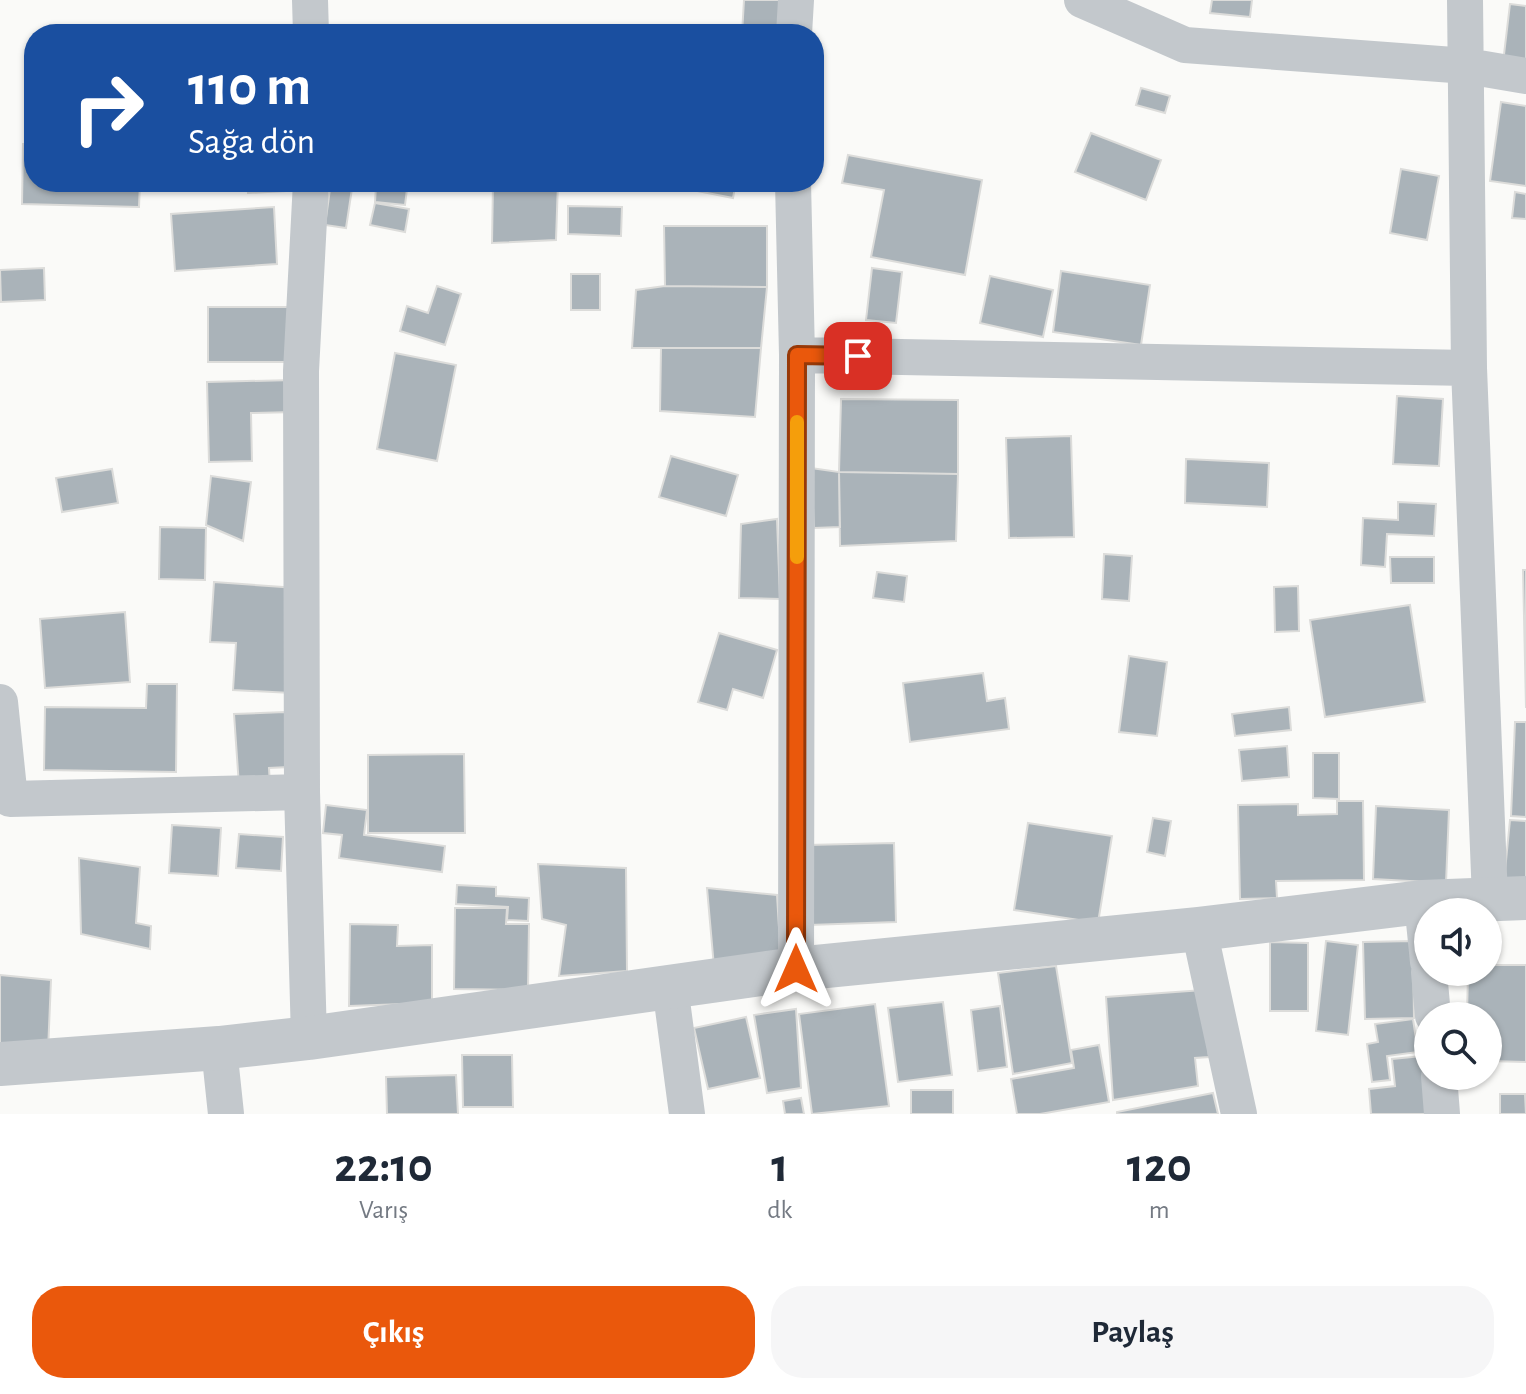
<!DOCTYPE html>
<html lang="tr">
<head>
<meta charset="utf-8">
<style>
	:root { --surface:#fff; --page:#f6f6f7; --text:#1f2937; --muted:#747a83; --accent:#ea580c }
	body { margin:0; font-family:"Alegreya Sans",sans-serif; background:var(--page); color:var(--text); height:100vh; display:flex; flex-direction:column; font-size:30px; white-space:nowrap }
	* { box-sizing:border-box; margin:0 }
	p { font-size:26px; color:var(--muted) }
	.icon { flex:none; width:44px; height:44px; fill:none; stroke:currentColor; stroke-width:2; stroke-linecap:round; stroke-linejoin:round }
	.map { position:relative; height:1114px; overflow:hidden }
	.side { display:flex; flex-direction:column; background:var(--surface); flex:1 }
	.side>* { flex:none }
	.top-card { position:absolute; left:24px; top:24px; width:800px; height:168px; border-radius:32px; box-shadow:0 2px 6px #0004; background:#1a4fa0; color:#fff; overflow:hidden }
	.fabs { position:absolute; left:1414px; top:898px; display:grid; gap:16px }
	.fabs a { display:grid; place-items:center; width:88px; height:88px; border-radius:50%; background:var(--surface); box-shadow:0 2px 6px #0004; font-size:40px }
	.pin { position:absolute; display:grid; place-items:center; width:68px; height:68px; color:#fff; margin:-34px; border-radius:16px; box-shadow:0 4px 12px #0006 }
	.me { position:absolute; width:88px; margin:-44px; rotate:0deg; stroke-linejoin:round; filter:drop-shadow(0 0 6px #0008) }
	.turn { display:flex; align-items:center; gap:28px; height:168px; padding:0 32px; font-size:36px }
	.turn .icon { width:104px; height:104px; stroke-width:2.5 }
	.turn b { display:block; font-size:56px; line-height:68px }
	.eta { display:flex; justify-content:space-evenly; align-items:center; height:136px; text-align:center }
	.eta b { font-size:48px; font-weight:700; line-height:56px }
	.cta { display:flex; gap:16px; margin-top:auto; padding:16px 32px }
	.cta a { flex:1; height:92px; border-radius:32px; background:var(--accent); color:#fff; font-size:32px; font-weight:700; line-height:92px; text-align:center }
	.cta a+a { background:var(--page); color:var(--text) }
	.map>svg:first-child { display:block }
	.building { fill:#aab3b9; stroke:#dcdcda; stroke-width:2 }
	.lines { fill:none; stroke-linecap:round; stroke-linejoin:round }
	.minor { stroke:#c3c8cc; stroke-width:36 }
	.tertiary { stroke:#c3c8cc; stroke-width:44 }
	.route-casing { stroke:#983908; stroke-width:20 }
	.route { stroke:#ea580c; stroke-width:14 }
	.slow { stroke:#f59e0b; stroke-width:14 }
</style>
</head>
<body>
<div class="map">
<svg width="1526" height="1114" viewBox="0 0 1526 1114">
	<rect width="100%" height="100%" fill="#fafaf8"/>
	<path class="building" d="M 744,0 L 793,0 L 790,34 L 742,34 Z
		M 1212,0 L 1252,0 L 1250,17 L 1210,13 Z
		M 1510,4 L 1526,6 L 1526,66 L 1503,63 Z
		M 1141,88 L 1170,96 L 1165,113 L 1136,105 Z
		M 1501,102 L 1526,106 L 1526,186 L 1490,181 Z
		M 1091,133 L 1161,160 L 1146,200 L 1075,172 Z
		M 23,144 L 34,144 L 34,182 L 140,182 L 139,207 L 22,204 Z
		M 848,155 L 982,180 L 965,275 L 871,257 L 884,190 L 842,183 Z
		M 1401,169 L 1439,176 L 1427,240 L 1390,233 Z
		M 247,182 L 304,182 L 304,190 L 248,193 Z
		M 331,182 L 353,182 L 346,228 L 325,225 Z
		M 493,182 L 558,182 L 556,240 L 492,243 Z
		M 694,182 L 736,182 L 733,198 L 692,190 Z
		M 376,186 L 407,189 L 405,205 L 375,202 Z
		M 1515,192 L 1526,194 L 1526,219 L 1512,218 Z
		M 375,203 L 409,209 L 405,232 L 370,225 Z
		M 568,206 L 622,207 L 621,236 L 568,234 Z
		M 274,207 L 277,264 L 175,271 L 171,214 Z
		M 664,226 L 767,226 L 767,287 L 665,286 Z
		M 44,268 L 45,300 L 1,302 L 0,270 Z
		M 872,268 L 902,272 L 896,323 L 866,320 Z
		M 1061,271 L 1150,285 L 1141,345 L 1053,332 Z
		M 571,274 L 600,274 L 600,310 L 571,310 Z
		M 990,276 L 1053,290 L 1043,337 L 980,323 Z
		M 437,286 L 461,294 L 445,345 L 400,331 L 407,306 L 428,313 Z
		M 665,286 L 767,287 L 761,348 L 632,348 L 636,290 Z
		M 208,307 L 299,307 L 298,362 L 208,362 Z
		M 661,348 L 761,348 L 755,417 L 660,411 Z
		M 395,353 L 456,365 L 437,461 L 377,449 Z
		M 294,380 L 295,412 L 251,413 L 252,461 L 209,462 L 207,382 Z
		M 1397,396 L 1443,399 L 1439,466 L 1393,464 Z
		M 841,399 L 958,400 L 958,474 L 839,472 Z
		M 1071,436 L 1074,537 L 1009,538 L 1006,438 Z
		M 671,456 L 738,475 L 726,516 L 659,497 Z
		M 1186,459 L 1269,463 L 1267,507 L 1185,503 Z
		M 811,468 L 839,472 L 840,527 L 814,528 Z
		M 112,469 L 118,503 L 62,512 L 56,478 Z
		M 839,472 L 958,474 L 956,541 L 840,546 Z
		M 211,476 L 251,482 L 243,541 L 206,525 Z
		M 1398,502 L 1436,504 L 1434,536 L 1387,534 L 1385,567 L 1361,565 L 1363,518 L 1398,520 Z
		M 777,519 L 780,599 L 739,598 L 741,524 Z
		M 160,527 L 206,528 L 205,580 L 159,579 Z
		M 1104,554 L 1132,556 L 1129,601 L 1102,599 Z
		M 1390,557 L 1434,557 L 1434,583 L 1391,583 Z
		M 1523,570 L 1526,570 L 1526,708 Z
		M 877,572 L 907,576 L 904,602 L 873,598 Z
		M 214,582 L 297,588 L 291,693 L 233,690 L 236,643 L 210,642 Z
		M 1298,586 L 1299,631 L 1275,632 L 1274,587 Z
		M 1410,605 L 1425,702 L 1325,717 L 1310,620 Z
		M 125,612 L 130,682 L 45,688 L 40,619 Z
		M 719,633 L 777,650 L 763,698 L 733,689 L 727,710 L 698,702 Z
		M 1129,656 L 1167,662 L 1157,736 L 1119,732 Z
		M 983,673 L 987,701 L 1005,698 L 1009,729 L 910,742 L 903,683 Z
		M 147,684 L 177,684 L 176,772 L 44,770 L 45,707 L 146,708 Z
		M 1289,707 L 1291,730 L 1235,736 L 1232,714 Z
		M 285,712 L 289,767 L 269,768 L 270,785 L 239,786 L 234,714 Z
		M 1515,722 L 1526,722 L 1526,817 L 1511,816 Z
		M 1287,746 L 1289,777 L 1242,781 L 1239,750 Z
		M 1313,753 L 1339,753 L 1339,799 L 1313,798 Z
		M 464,754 L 465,833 L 368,833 L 368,755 Z
		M 1337,801 L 1363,801 L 1364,880 L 1276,881 L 1277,898 L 1240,899 L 1238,805 L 1298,804 L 1298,815 L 1337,814 Z
		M 326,805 L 367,810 L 364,835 L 445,846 L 442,872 L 339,858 L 342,835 L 323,833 Z
		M 1376,806 L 1449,810 L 1446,883 L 1373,879 Z
		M 1153,818 L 1171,821 L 1165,856 L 1147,852 Z
		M 1510,820 L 1526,821 L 1526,883 L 1504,881 Z
		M 1028,823 L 1112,836 L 1098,923 L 1014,910 Z
		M 172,825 L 221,828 L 218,876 L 169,873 Z
		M 239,834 L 283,837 L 281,871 L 236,868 Z
		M 894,843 L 896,922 L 809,925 L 807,845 Z
		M 79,858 L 140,867 L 136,923 L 151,926 L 150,949 L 81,934 Z
		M 538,864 L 626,868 L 627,971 L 559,976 L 566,925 L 542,919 Z
		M 457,885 L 496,887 L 496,896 L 529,898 L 528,921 L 507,920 L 508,907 L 456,904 Z
		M 707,888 L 777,895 L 781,960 L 714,967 Z
		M 455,908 L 507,908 L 506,924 L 529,924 L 528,990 L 454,989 Z
		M 350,924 L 398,925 L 397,946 L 432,945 L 432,1003 L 349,1006 Z
		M 1326,941 L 1358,945 L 1348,1035 L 1316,1031 Z
		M 1413,941 L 1414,1018 L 1365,1019 L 1363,942 Z
		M 1270,942 L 1308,943 L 1308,1011 L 1270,1011 Z
		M 1488,965 L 1526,965 L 1526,1062 L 1488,1061 L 1488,1016 L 1467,1016 L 1468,972 L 1488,972 Z
		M 1056,966 L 1072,1063 L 1013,1074 L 998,973 Z
		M 0,975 L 51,980 L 48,1051 L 0,1051 Z
		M 1203,990 L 1209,1057 L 1195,1058 L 1198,1086 L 1113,1100 L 1106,997 Z
		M 943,1002 L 952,1075 L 898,1082 L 888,1008 Z
		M 875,1004 L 889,1106 L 812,1114 L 799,1014 Z
		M 1000,1006 L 1007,1067 L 978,1071 L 971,1010 Z
		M 796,1009 L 801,1088 L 767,1093 L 754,1015 Z
		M 746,1017 L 760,1078 L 708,1089 L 694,1028 Z
		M 1413,1019 L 1418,1052 L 1387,1056 L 1390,1080 L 1372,1082 L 1367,1044 L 1378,1042 L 1375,1024 Z
		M 1099,1045 L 1109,1102 L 1040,1114 L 1017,1114 L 1011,1079 L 1074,1068 L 1071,1050 Z
		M 462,1055 L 512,1055 L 513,1107 L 463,1107 Z
		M 1422,1056 L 1428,1114 L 1371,1114 L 1369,1089 L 1395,1086 L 1392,1059 Z
		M 456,1075 L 458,1114 L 387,1114 L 386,1077 Z
		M 911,1090 L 953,1090 L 953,1114 L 911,1114 Z
		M 1213,1093 L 1218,1114 L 1117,1114 L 1117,1112 Z
		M 1500,1094 L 1525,1094 L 1526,1114 L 1500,1114 Z
		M 801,1098 L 804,1114 L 785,1114 L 783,1101 Z"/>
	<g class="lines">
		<path class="minor" d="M 310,0 L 311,34
			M 1082,0 L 1185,45 L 1467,66 L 1526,76
			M 1465,0 L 1469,368 L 1490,899
			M 794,34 L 796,0
			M 793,182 L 797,355 L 796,969
			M 797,355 L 1469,368
			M 0,702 L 10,799 L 302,792
			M 1422,902 L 1428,962
			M 1199,929 L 1239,1114
			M 1429,972 L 1433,1016
			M 670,986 L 687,1114
			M 309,1038 L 302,792 L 301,371 L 311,182
			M 219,1048 L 226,1114
			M 1439,1076 L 1442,1114"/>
		<path class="tertiary" d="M 0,1064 L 219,1048 L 309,1038 L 796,969 L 1199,929 L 1422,902 L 1526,898"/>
	</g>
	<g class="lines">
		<g class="route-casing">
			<path id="route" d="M 796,969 L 797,355 L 858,356"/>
		</g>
		<use href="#route" class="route"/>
		<path class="slow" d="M 797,422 L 797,557"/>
	</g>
</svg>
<div class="fabs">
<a><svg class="icon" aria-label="sound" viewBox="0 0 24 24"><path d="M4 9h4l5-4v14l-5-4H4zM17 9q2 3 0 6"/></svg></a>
<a><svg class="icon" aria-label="search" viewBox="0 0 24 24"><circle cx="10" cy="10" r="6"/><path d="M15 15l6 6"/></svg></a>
</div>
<div class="pin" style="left:858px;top:356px;background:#d93025"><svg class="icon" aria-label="arrive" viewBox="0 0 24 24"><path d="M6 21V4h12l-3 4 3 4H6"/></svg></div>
<svg class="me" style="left:796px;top:969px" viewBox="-20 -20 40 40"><path d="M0-17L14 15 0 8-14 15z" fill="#ea580c" stroke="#fff" stroke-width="4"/></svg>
<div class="top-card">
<div class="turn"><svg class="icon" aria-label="right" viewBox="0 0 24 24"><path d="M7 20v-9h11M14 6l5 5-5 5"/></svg><div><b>110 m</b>Sağa dön</div></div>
</div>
</div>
<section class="side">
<div class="eta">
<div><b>22:10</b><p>Varış</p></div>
<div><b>1</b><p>dk</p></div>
<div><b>120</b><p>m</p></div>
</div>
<div class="cta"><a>Çıkış</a><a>Paylaş</a></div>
</section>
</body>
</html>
